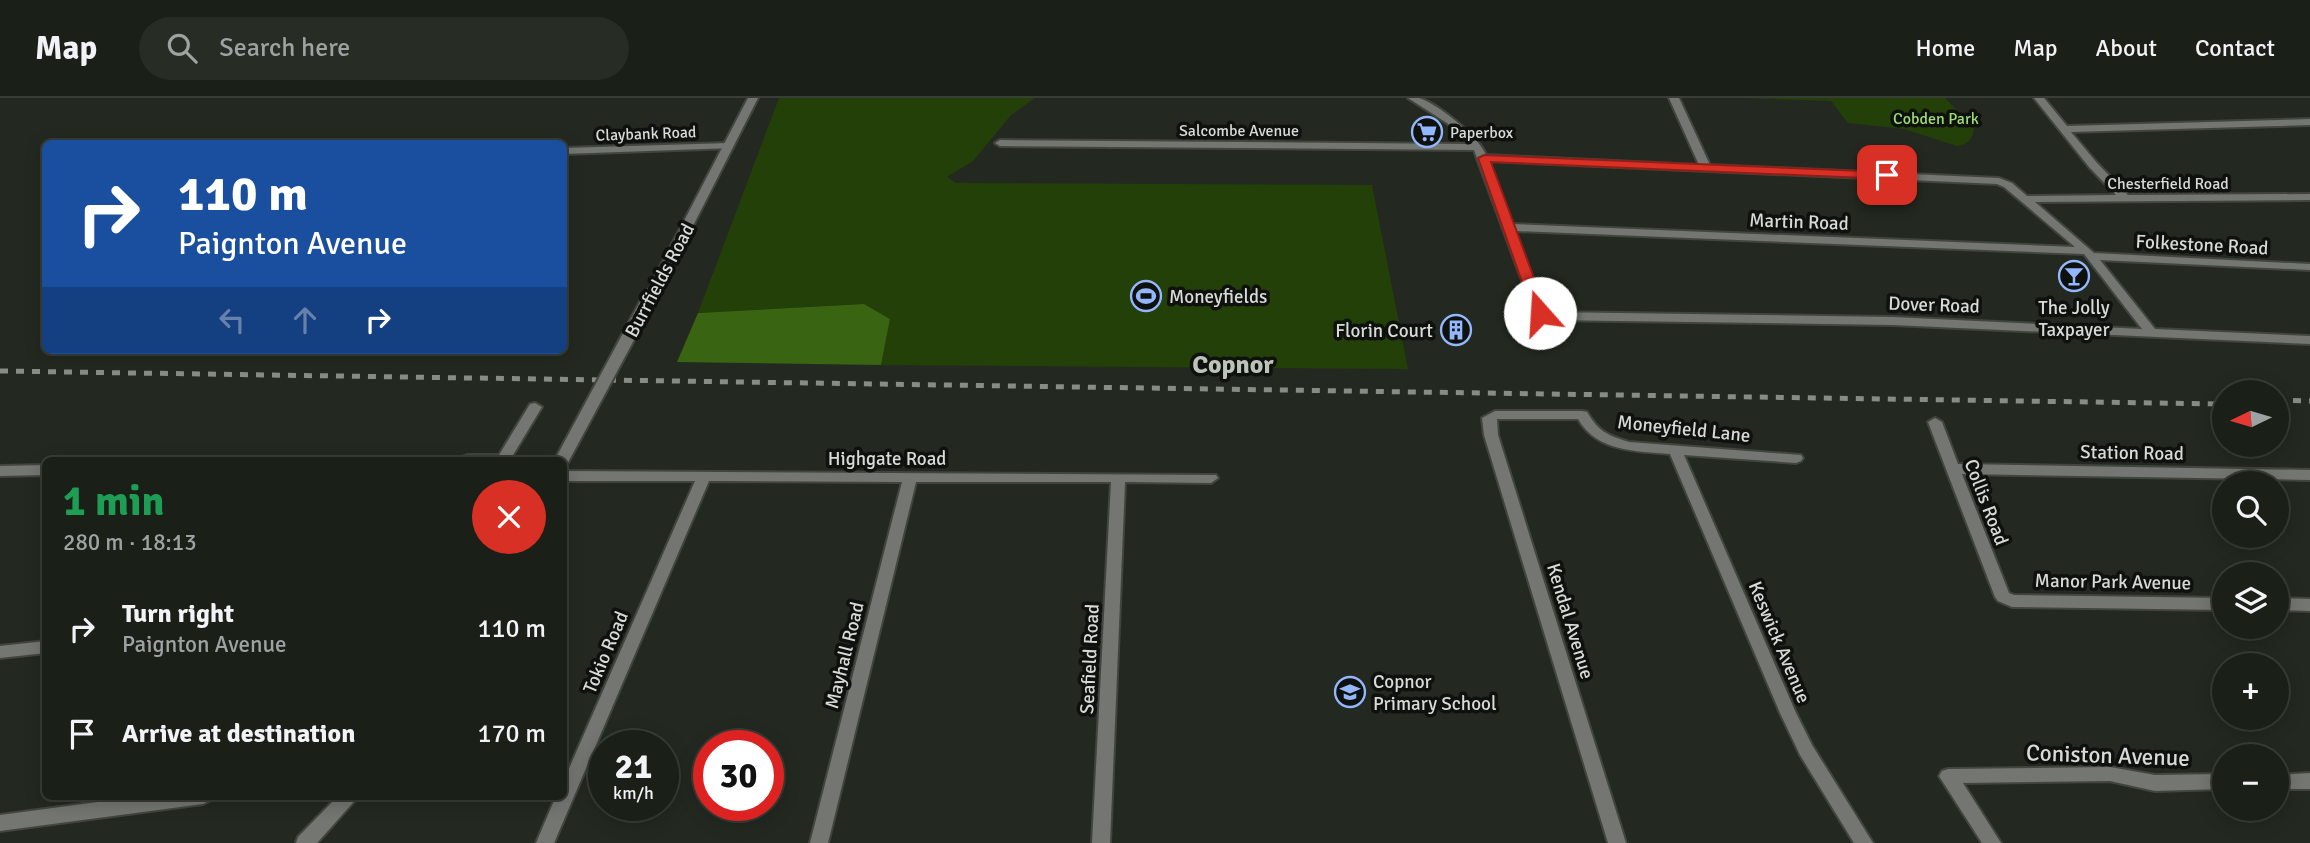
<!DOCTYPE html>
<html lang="en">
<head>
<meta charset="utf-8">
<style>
	:root { --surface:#1a1f18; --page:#272c25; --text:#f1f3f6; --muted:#9fa2a2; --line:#383d37 }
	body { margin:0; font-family:Signika,sans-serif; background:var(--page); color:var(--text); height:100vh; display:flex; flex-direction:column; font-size:26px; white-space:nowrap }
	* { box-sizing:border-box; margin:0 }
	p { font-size:23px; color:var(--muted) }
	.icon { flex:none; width:38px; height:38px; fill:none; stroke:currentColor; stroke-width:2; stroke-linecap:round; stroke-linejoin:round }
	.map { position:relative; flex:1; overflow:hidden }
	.panel { position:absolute; left:42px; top:359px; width:525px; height:343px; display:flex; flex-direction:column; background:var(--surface); border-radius:10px; box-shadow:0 4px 18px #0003,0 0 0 2px var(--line) }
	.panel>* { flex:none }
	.banner { position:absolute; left:42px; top:42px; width:525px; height:214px; border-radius:10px; box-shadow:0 4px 18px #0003,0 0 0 2px var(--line); background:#1a4fa0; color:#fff; overflow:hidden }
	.needle { width:46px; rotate:265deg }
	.buttons { position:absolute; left:2212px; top:282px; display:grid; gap:14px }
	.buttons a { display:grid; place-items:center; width:77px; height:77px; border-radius:50%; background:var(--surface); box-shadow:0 4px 18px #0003,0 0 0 2px var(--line); font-size:35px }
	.speed { position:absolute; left:588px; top:632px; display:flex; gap:14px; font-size:35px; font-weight:700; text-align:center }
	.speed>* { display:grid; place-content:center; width:91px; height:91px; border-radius:50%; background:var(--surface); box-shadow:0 4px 18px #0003,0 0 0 2px var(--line); line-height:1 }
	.speed small { font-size:18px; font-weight:400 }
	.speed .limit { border:10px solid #d22; background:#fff; color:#111 }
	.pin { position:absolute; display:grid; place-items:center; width:60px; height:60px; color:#fff; margin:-30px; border-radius:14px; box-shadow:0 4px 10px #0006 }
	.me { position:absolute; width:77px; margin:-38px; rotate:341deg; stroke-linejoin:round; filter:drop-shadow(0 0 5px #0008) }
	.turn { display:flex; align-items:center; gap:24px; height:147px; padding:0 21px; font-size:32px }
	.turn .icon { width:91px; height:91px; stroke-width:2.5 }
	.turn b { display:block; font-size:49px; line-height:60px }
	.lanes { display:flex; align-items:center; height:66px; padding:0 21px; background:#0003; justify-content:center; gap:35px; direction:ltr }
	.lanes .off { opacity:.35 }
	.round { display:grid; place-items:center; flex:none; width:74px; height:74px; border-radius:37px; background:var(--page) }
	.overview { display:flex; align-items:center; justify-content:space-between; height:119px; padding:0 21px }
	h1 { font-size:42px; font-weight:700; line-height:52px; color:#1e9e55 }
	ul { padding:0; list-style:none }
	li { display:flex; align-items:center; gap:21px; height:105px; padding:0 21px }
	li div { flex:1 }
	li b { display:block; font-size:26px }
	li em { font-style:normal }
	header { display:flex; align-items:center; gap:42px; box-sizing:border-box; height:98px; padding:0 35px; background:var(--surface); border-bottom:2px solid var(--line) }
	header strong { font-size:33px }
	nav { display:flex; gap:38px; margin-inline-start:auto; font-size:24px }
	.search { width:490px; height:63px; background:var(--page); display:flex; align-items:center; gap:18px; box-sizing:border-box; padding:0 24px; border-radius:38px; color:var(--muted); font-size:26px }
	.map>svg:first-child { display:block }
	.green { fill:#224008 }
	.forest { fill:#396411 }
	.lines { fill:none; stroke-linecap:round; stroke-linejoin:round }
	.minor-casing { stroke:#40453d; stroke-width:4 }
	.tertiary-casing { stroke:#40453d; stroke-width:4 }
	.minor { fill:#737671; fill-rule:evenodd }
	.tertiary { fill:#737671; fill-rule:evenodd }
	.rail { stroke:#878c84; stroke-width:5; stroke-dasharray:8 8; stroke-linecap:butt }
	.tertiary-bridge-far1-casing { stroke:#40453d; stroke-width:13; stroke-linecap:butt }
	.tertiary-bridge-casing { stroke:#40453d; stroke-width:17; stroke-linecap:butt }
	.tertiary-bridge-far1 { stroke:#737671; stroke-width:10 }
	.tertiary-bridge { stroke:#737671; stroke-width:13 }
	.route { fill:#d93025; stroke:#8d1f18; stroke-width:2 }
	.labels { text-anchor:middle; stroke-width:7; stroke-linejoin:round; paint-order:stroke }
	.far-park-label { font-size:16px; fill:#9fdd75; stroke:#0e110d }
	.far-street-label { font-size:16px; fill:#d7dbd5; stroke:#0e110d }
	.far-poi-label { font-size:16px; fill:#d7dbd5; stroke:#0e110d; text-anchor:start }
	.street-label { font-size:19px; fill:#d7dbd5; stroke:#0e110d }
	.poi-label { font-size:19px; fill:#d7dbd5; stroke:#0e110d; text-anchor:start }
	.near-street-label { font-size:23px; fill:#d7dbd5; stroke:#0e110d }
	.district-label { font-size:26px; font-weight:bold; fill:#bcc3b8; stroke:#0e110d }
</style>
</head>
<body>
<header>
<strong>Map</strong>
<div class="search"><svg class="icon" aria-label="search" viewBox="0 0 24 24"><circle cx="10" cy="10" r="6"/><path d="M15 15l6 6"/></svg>Search here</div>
<nav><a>Home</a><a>Map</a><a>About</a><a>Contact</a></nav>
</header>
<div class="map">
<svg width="2310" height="745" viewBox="0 0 2310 745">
	<rect width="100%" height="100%" fill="#232920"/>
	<path class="green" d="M 779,0 L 1035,0 L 1011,17 L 973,63 L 947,79 L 956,85 L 1372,87 L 1408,271 L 881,267 L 890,221 L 864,206 L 698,215 Z
		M 1745,0 L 1945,0 L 1974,30 C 1973,41 1968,46 1957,48 L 1904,31 L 1848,25 L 1831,3 Z"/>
	<path class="forest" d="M 864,206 L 890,221 L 881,267 L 677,264 L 698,215 Z"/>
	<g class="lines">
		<g class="minor-casing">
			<path id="minor" d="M 1408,0 C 1412,0 1416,0 1419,0 C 1437,5 1480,40 1486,57 L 1699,67 L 1669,0 L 1679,0 L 1710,67 L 1999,80 L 2012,85 L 2027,98 L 2116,97 L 2089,69 L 2034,0 L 2044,0 L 2067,28 L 2310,21 L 2310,27 L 2071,34 L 2097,65 L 2128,97 L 2310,96 L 2310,102 L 2035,104 L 2094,155 L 2310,166 L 2310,172 L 2100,162 L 2155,231 L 2310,238 L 2310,246 L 1893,227 L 1546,222 L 1534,215 L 1474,52 L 1000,48 L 995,45 L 1000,42 L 1469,46 L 1447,25 ZM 1488,63 L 1997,86 L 2004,89 L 2075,149 L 1512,126 ZM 1515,133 L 2084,156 L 2142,231 L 1893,219 L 1548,214 L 1545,213 Z
				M 729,45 L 733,46 L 733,50 L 564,56 L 564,50 Z
				M 535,305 L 542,309 L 510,362 L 460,362 L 462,359 L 467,357 L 499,357 L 530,306 Z
				M 1495,313 L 1582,313 L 1587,314 C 1599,334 1607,337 1629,344 L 1801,357 L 1803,360 L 1801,363 L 1796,365 L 1684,357 L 1796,615 L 1812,647 L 1873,745 L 1854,745 L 1800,657 L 1780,615 L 1670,356 C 1636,353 1597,354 1578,321 L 1497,321 L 1498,337 L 1626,745 L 1608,745 L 1484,337 L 1482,320 Z
				M 1935,320 L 1942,324 L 1958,366 L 2310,372 L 2310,382 L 1962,376 L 2009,495 L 2014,497 L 2224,500 L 2224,512 L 2012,509 L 1998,503 L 1995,499 L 1928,324 Z
				M 46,367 L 46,377 L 0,378 L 0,368 Z
				M 564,373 L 1216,377 L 1218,380 L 1211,385 L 1125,384 L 1110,745 L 1092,745 L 1111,384 L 916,384 L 828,745 L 810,745 L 902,384 L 709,383 L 554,745 L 536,745 L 556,698 L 564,698 L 564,682 L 695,383 L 564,383 Z
				M 2277,500 L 2310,501 L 2310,513 L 2277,512 Z
				M 46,543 L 46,555 L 0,560 L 0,548 Z
				M 2110,669 L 2155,677 L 2224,676 L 2224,691 L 2155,693 L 2110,683 L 1963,685 L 2001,745 L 1982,745 L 1939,678 L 1942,673 L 1948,671 Z
				M 2310,675 L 2310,691 L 2277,691 L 2277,677 Z
				M 143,698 L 212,698 L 209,703 L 203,706 L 0,733 L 0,717 Z"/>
		</g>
		<g class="tertiary-casing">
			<path id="tertiary" d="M 748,0 L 758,0 L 670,173 L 668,175 L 660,175 L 658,173 Z
				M 338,698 L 359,698 L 317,745 L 296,745 L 298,739 Z"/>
		</g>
		<use href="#minor" class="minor"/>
		<use href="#tertiary" class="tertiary"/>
		<path class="rail" d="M 0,273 L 2224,306
			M 2277,302 L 2310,303"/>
		<g class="tertiary-bridge-far1-casing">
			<path id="tertiary-bridge-far1" d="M 651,197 L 664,173"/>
		</g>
		<g class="tertiary-bridge-casing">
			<path id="tertiary-bridge" d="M 562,362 L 652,195"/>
		</g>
		<use href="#tertiary-bridge-far1" class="tertiary-bridge-far1"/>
		<use href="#tertiary-bridge" class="tertiary-bridge"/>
	</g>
	<path class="route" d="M 1484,57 L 1887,74 L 1893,77 L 1887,81 L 1491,64 L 1547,215 L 1540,219 L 1533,215 L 1478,60 Z"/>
	<defs>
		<g id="supermarket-ring" transform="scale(1.575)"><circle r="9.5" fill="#0e110d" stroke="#92b7fd" stroke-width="1.5"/><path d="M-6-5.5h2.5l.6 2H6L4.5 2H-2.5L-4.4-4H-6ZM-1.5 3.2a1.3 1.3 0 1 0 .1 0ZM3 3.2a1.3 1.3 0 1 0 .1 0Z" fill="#92b7fd"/></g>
		<g id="bar-ring" transform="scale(1.575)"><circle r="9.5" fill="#0e110d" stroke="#92b7fd" stroke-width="1.5"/><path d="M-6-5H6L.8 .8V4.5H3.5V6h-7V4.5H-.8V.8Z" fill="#92b7fd"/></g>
		<g id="stadium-ring" transform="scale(1.575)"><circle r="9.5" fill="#0e110d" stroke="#92b7fd" stroke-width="1.5"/><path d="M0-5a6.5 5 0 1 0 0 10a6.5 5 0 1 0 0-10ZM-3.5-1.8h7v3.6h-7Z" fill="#92b7fd"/></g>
		<g id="building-ring" transform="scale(1.575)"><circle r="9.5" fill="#0e110d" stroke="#92b7fd" stroke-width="1.5"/><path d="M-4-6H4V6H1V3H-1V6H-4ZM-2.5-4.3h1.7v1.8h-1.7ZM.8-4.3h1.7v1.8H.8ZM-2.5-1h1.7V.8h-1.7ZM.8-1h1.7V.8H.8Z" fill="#92b7fd"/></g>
		<g id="school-ring" transform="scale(1.575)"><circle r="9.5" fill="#0e110d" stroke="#92b7fd" stroke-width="1.5"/><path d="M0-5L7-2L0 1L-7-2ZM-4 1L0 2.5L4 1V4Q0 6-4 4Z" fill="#92b7fd"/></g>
	</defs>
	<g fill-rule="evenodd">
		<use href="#supermarket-ring" x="1427" y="34"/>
		<use href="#bar-ring" x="2074" y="178"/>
		<use href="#stadium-ring" x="1146" y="198"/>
		<use href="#building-ring" x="1456" y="232"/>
		<use href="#school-ring" x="1350" y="594"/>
	</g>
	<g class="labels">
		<g class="far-park-label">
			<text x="1936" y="26">Cobden Park</text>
		</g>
		<g class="far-street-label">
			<text x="1239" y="38">Salcombe Avenue</text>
			<text transform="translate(646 35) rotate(-2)" y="6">Claybank Road</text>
			<text x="2168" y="91">Chesterfield Road</text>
		</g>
		<g class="far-poi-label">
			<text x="1450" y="40">Paperbox</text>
		</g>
		<g class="street-label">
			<text transform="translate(1799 123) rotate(2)" y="7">Martin Road</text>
			<text transform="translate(2202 146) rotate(3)" y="7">Folkestone Road</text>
			<text transform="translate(659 182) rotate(-62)" y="7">Burrfields Road</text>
			<text transform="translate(1934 206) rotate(2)" y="7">Dover Road</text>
			<text transform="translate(1684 330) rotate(6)" y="7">Moneyfield Lane</text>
			<text transform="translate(2132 354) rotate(1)" y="7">Station Road</text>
			<text x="887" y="367">Highgate Road</text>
			<text transform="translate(1987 404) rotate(69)" y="7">Collis Road</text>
			<text transform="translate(2113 483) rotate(1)" y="7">Manor Park Avenue</text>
			<text transform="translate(1571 523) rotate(73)" y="7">Kendal Avenue</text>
			<text transform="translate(1780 544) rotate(67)" y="7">Keswick Avenue</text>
			<text transform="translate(605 554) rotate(-67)" y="7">Tokio Road</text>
			<text transform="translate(844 557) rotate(-76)" y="7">Mayhall Road</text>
			<text transform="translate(1089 561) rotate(-87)" y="7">Seafield Road</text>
		</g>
		<g class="poi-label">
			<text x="1169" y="205">Moneyfields</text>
			<text x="2074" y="216" text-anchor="middle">The Jolly<tspan x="2074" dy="22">Taxpayer</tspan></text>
			<text x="1433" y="239" text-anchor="end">Florin Court</text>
			<text x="1373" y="590">Copnor<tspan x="1373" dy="22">Primary School</tspan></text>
		</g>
		<g class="near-street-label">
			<text transform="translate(2108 657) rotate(2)" y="8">Coniston Avenue</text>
		</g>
		<g class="district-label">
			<text x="1233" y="275">Copnor</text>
		</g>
	</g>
</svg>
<div class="buttons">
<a><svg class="needle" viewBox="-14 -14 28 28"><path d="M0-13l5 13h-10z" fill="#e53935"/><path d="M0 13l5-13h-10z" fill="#9fa2a2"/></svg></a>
<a><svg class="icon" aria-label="search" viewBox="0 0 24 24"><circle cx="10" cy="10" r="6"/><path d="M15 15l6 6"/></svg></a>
<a><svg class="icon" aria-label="layers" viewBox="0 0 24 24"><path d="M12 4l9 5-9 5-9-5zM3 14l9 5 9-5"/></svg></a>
<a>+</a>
<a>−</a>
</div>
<div class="speed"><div>21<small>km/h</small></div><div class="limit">30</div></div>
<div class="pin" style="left:1887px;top:77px;background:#d93025"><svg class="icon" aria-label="arrive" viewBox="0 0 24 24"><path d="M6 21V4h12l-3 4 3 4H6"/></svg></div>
<svg class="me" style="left:1540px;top:215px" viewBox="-20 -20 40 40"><circle r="19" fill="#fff"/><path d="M0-13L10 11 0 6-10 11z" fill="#d93025"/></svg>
<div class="banner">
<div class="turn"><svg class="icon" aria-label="right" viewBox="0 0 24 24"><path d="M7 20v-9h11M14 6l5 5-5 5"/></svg><div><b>110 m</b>Paignton Avenue</div></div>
<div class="lanes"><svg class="icon off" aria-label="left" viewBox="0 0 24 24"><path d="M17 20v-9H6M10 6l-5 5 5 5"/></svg><svg class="icon off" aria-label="ahead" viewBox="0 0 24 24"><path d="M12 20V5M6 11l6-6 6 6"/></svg><svg class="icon" aria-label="right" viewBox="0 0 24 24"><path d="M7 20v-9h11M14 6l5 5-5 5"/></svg></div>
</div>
<section class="panel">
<div class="overview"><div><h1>1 min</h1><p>280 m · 18:13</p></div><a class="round" style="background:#d93025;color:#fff"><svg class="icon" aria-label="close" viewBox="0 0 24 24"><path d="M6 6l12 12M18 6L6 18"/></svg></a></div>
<ul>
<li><svg class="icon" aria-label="right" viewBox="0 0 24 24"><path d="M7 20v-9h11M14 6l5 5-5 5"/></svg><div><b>Turn right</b><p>Paignton Avenue</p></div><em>110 m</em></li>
<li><svg class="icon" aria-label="arrive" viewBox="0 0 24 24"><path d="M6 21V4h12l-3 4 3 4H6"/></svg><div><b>Arrive at destination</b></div><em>170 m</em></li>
</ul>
</section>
</div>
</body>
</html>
